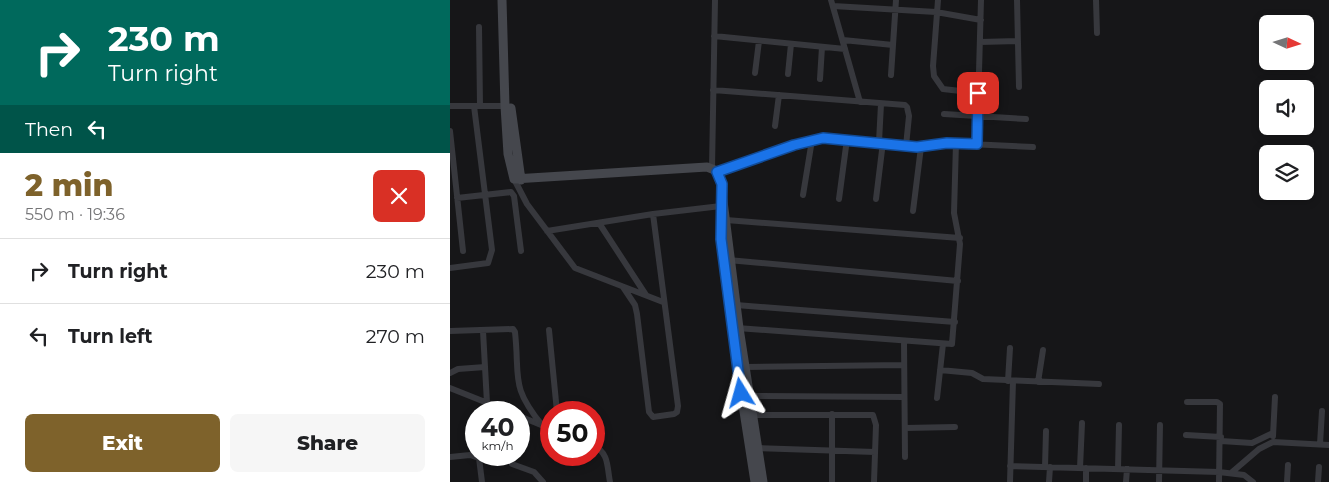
<!DOCTYPE html>
<html lang="en">
<head>
<meta charset="utf-8">
<style>
	:root { --surface:#fff; --page:#f6f6f6; --text:#202124; --muted:#757577; --line:#e0e0e0; --accent:#7e622b }
	body { margin:0; font-family:Montserrat,sans-serif; background:var(--page); color:var(--text); height:100vh; display:flex; flex-direction:column; font-size:19px; white-space:nowrap }
	* { box-sizing:border-box; margin:0 }
	p { font-size:16px; color:var(--muted) }
	.icon { flex:none; width:28px; height:28px; fill:none; stroke:currentColor; stroke-width:2; stroke-linecap:round; stroke-linejoin:round }
	.map { position:relative; flex:1; overflow:hidden }
	.panel { display:flex; flex-direction:column; background:var(--surface); width:450px }
	.panel>* { flex:none }
	.top-card { background:#00695c; color:#fff; overflow:hidden }
	.needle { width:32px; rotate:94deg }
	.fabs { position:absolute; left:809px; top:15px; display:grid; gap:10px }
	.fabs a { display:grid; place-items:center; width:55px; height:55px; border-radius:8px; background:var(--surface); box-shadow:0 2px 8px #0003; font-size:25px }
	.speed { position:absolute; left:15px; top:401px; display:flex; gap:10px; font-size:25px; font-weight:700; text-align:center }
	.speed>* { display:grid; place-content:center; width:65px; height:65px; border-radius:50%; background:var(--surface); box-shadow:0 2px 8px #0003; line-height:1 }
	.speed small { font-size:12px; font-weight:400 }
	.speed .limit { border:8px solid #d22; background:#fff; color:#111 }
	.pin { position:absolute; display:grid; place-items:center; width:42px; height:42px; color:#fff; margin:-21px; border-radius:10px; box-shadow:0 2px 8px #0006 }
	.me { position:absolute; width:55px; margin:-28px; rotate:352deg; stroke-linejoin:round; filter:drop-shadow(0 0 4px #0008) }
	.turn { display:flex; align-items:center; gap:18px; height:105px; padding:0 25px; font-size:22px }
	.turn .icon { width:65px; height:65px; stroke-width:2.5 }
	.turn b { display:block; font-size:35px; line-height:42px }
	.then { display:flex; align-items:center; height:48px; padding:0 25px; background:#0003; gap:10px; font-size:19px }
	.round { display:grid; place-items:center; flex:none; width:52px; height:52px; border-radius:8px; background:var(--page) }
	.overview { display:flex; align-items:center; justify-content:space-between; height:85px; padding:0 25px }
	h1 { font-size:30px; font-weight:800; line-height:38px; color:var(--accent) }
	.cta { display:flex; gap:10px; margin-top:auto; padding:10px 25px }
	.cta a { flex:1; height:58px; border-radius:8px; background:var(--accent); color:#fff; font-size:20px; font-weight:800; line-height:58px; text-align:center }
	.cta a+a { background:var(--page); color:var(--text) }
	ul { padding:0; list-style:none }
	li { display:flex; align-items:center; gap:15px; height:65px; padding:0 25px; border-top:1px solid var(--line) }
	li div { flex:1 }
	li b { display:block; font-size:19px }
	li em { font-style:normal }
	main { display:flex; flex:1; min-height:0 }
	.map>svg:first-child { display:block }
	.lines { fill:none; stroke-linecap:round; stroke-linejoin:round }
	.minor { stroke:#37383d; stroke-width:6 }
	.secondary { stroke:#45474d; stroke-width:9 }
	.route-casing { stroke:#114b97; stroke-width:12 }
	.route { stroke:#1a73e8; stroke-width:9 }
</style>
</head>
<body>
<main>
<section class="panel">
<div class="top-card">
<div class="turn"><svg class="icon" aria-label="right" viewBox="0 0 24 24"><path d="M7 20v-9h11M14 6l5 5-5 5"/></svg><div><b>230 m</b>Turn right</div></div>
<div class="then">Then<svg class="icon" aria-label="left" viewBox="0 0 24 24"><path d="M17 20v-9H6M10 6l-5 5 5 5"/></svg></div>
</div>
<div class="overview"><div><h1>2 min</h1><p>550 m · 19:36</p></div><a class="round" style="background:#d93025;color:#fff"><svg class="icon" aria-label="close" viewBox="0 0 24 24"><path d="M6 6l12 12M18 6L6 18"/></svg></a></div>
<ul>
<li><svg class="icon" aria-label="right" viewBox="0 0 24 24"><path d="M7 20v-9h11M14 6l5 5-5 5"/></svg><div><b>Turn right</b></div><em>230 m</em></li>
<li><svg class="icon" aria-label="left" viewBox="0 0 24 24"><path d="M17 20v-9H6M10 6l-5 5 5 5"/></svg><div><b>Turn left</b></div><em>270 m</em></li>
</ul>
<div class="cta"><a>Exit</a><a>Share</a></div>
</section>
<div class="map">
<svg width="879" height="482" viewBox="0 0 879 482">
	<rect width="100%" height="100%" fill="#161618"/>
	<g class="lines">
		<path class="minor" d="M 381,0 L 410,102
			M 488,0 L 483,66 L 484,76 L 493,89 L 528,93
			M 567,0 L 569,87
			M 646,0 L 647,33
			M 383,6 L 486,12 L 531,20
			M 29,27 L 30,106
			M 264,36 L 395,49
			M 393,40 L 443,45
			M 530,42 L 568,41
			M 305,73 L 309,41
			M 338,74 L 341,44
			M 441,75 L 446,0
			M 370,79 L 372,47
			M 263,90 L 455,105 L 457,107 L 459,116 L 456,146
			M 0,106 L 55,106
			M 494,114 L 576,119
			M 325,126 L 329,95
			M 0,131 L 13,251
			M 429,142 L 431,104
			M 527,144 L 531,0
			M 262,168 L 265,0
			M 267,171 L 344,145 L 373,138 L 467,147 L 497,143 L 583,147
			M 64,179 L 77,204 L 125,268 L 213,302
			M 353,195 L 362,140
			M 7,198 L 61,192 L 64,196 L 71,251
			M 389,199 L 397,139
			M 426,199 L 433,142
			M 463,211 L 471,147
			M 276,220 L 510,238
			M 149,223 L 196,295
			M 97,231 L 203,214 L 271,206
			M 278,260 L 508,281
			M 0,268 L 38,263 L 42,250 L 24,106
			M 173,287 L 185,305 L 187,314 L 199,412 L 203,417 L 224,414 L 227,412 L 228,406 L 203,214
			M 286,305 L 505,322
			M 287,328 L 502,344 L 510,244 L 504,213 L 506,143
			M 99,330 L 107,412
			M 0,331 L 63,329 L 65,332 C 70,378 60,386 92,425
			M 33,331 L 37,403
			M 454,341 L 455,457
			M 295,367 L 454,365
			M 490,370 L 522,373 L 533,379 L 649,384
			M 0,373 L 8,369 L 35,367
			M 558,381 L 560,348
			M 588,382 L 593,350
			M 0,388 L 60,412
			M 299,396 L 454,397
			M 487,398 L 493,344
			M 737,402 L 767,402 L 770,404 L 769,482
			M 382,414 L 382,482
			M 302,415 L 423,415 L 426,425 L 424,482
			M 69,416 L 101,429
			M 455,428 L 505,427
			M 736,435 L 771,437
			M 823,436 L 825,397
			M 771,441 L 802,443 L 823,433
			M 870,444 L 872,411
			M 144,446 C 159,453 157,467 160,482
			M 306,448 L 425,452
			M 0,457 L 20,455 L 29,458 L 32,482
			M 62,464 L 84,472 L 93,482
			M 560,466 L 769,472 L 794,475 L 803,482
			M 595,467 L 596,431
			M 630,468 L 632,423
			M 668,469 L 669,425
			M 781,473 L 809,449 L 823,442 L 879,445
			M 560,482 L 563,381
			M 599,482 L 600,467
			M 636,482 L 636,468
			M 676,482 L 677,469
			M 709,482 L 710,425
			M 837,482 L 838,465
			M 868,482 L 869,467"/>
		<path class="secondary" d="M 52,0 L 55,106 L 58,154 L 64,179 L 257,167 L 267,171 L 270,177 L 289,328 L 313,482
			M 61,108 L 71,180
			M 271,207 L 271,239 L 276,274
			M 281,314 L 288,373 L 305,482"/>
	</g>
	<g class="lines">
		<g class="route-casing">
			<path id="route" d="M 291,393 L 271,239 L 272,184 L 267,172 L 344,145 L 373,138 L 467,147 L 497,143 L 527,144 L 528,93"/>
		</g>
		<use href="#route" class="route"/>
	</g>
</svg>
<div class="fabs">
<a><svg class="needle" viewBox="-14 -14 28 28"><path d="M0-13l5 13h-10z" fill="#e53935"/><path d="M0 13l5-13h-10z" fill="#757577"/></svg></a>
<a><svg class="icon" aria-label="sound" viewBox="0 0 24 24"><path d="M4 9h4l5-4v14l-5-4H4zM17 9q2 3 0 6"/></svg></a>
<a><svg class="icon" aria-label="layers" viewBox="0 0 24 24"><path d="M12 4l9 5-9 5-9-5zM3 14l9 5 9-5"/></svg></a>
</div>
<div class="speed"><div>40<small>km/h</small></div><div class="limit">50</div></div>
<div class="pin" style="left:528px;top:93px;background:#d93025"><svg class="icon" aria-label="arrive" viewBox="0 0 24 24"><path d="M6 21V4h12l-3 4 3 4H6"/></svg></div>
<svg class="me" style="left:291px;top:393px" viewBox="-20 -20 40 40"><path d="M0-17L14 15 0 8-14 15z" fill="#1a73e8" stroke="#fff" stroke-width="4"/></svg>
</div>
</main>
</body>
</html>
